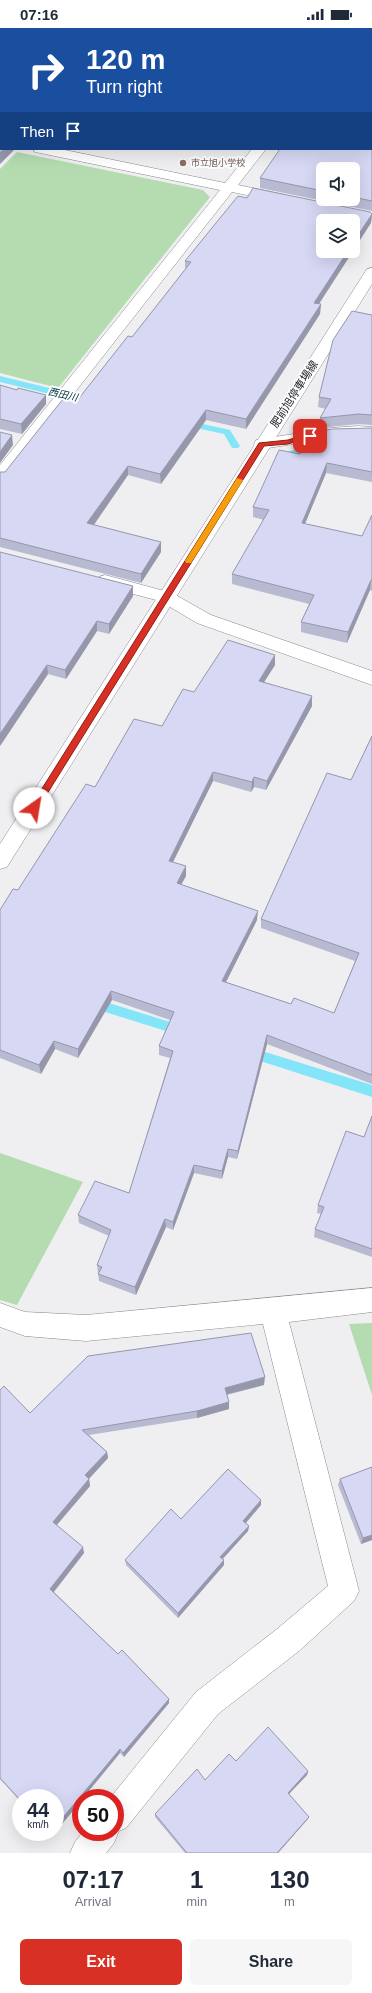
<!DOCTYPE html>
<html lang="en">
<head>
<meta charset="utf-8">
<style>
	:root { --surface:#fff; --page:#f6f6f7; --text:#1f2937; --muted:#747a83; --accent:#d93025 }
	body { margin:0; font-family:Arial,"Noto Sans JP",sans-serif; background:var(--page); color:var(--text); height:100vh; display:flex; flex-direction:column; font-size:15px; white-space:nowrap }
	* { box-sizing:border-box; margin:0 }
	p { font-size:13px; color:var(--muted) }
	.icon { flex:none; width:22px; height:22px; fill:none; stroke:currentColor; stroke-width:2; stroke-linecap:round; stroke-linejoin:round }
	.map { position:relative; height:1825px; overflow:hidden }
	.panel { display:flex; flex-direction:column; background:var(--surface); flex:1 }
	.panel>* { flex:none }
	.guide { position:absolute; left:0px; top:0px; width:372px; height:122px; box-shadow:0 4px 16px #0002; background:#1a4fa0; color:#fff; overflow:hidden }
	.fabs { position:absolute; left:316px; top:134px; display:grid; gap:8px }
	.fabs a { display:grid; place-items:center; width:44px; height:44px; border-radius:6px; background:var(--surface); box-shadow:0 4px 16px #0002; font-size:20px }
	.speed { position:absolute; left:12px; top:1761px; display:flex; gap:8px; font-size:20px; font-weight:700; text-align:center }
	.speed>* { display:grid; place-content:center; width:52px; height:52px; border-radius:50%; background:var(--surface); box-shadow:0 4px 16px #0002; line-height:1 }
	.speed small { font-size:10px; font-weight:400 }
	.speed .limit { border:6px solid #d22; background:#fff; color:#111 }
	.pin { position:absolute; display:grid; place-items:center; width:34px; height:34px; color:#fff; margin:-17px; border-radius:8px; box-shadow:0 2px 6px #0006 }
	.me { position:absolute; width:44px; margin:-22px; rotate:32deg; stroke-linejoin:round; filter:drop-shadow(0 0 3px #0008) }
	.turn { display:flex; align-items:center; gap:14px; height:84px; padding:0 20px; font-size:18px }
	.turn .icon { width:52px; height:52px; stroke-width:2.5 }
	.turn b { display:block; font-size:28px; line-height:34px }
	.then { display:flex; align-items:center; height:38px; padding:0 20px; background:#0003; gap:8px; font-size:15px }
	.eta { display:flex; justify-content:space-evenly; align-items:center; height:68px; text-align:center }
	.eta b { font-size:24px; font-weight:600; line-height:28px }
	.primary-button { display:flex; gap:8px; margin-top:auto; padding:8px 20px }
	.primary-button a { flex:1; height:46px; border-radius:6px; background:var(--accent); color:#fff; font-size:16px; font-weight:600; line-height:46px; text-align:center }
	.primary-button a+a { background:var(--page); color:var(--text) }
	.status { display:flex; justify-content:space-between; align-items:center; height:28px; padding:0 20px; background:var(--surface); direction:ltr }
	.status svg { height:11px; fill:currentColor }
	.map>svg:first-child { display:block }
	.green { fill:#b4dcb0 }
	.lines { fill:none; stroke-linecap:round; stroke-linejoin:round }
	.stream { fill:#85e5f8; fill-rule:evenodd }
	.minor-casing { stroke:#89898b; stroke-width:1 }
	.major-casing { stroke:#89898b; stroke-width:1 }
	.minor { fill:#fff; fill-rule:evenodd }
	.major { fill:#fff; fill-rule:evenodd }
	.wall { fill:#b8bad2; fill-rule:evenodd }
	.shaded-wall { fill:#9697ab }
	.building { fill:#d6d8f4; stroke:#9697ab }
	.route { fill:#d93025; stroke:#8d1f18 }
	.slow { fill:#f59e0b }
	.education-dot { fill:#8d6e63; stroke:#fcfdff; stroke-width:1.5 }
	.labels { text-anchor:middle; stroke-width:4; stroke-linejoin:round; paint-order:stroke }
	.far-education-label { font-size:9px; fill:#785e54; stroke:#fcfdff; text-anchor:start }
	.far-water-label { font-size:10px; font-style:italic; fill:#003139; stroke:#fcfdff }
	.street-label { font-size:11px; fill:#262627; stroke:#fcfdff }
</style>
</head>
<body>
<div class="status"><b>07:16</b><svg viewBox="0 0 49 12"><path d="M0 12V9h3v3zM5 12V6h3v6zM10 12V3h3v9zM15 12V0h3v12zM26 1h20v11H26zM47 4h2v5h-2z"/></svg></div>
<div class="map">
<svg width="372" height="1825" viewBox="0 0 372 1825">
	<rect width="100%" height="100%" fill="#efeff2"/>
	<path class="green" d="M 17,124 L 203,162 L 210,169 L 58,360 L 0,345 L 0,141 Z
		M 0,1125 L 83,1154 L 17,1277 L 0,1272 Z
		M 372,1295 L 372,1367 L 349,1296 Z"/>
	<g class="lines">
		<path class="stream" d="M 0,348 L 98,372 L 99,374 L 95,377 L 0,354 Z
			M 185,392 L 230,402 L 240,418 L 238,420 L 232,420 L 224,406 L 182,397 L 182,393 Z
			M 317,416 L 322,419 L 320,421 L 281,431 L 276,428 L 278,426 Z
			M 93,970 L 186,999 L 188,1003 L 186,1007 L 182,1008 L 89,979 L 87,975 L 89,971 Z
			M 249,1019 L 372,1057 L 372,1069 L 245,1028 L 243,1024 L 245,1020 Z"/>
		<g class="minor-casing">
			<path id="minor" d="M 33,121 L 60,121 L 225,155 L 252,121 L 266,121 L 238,157 L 286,167 L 288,170 L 286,173 L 281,174 L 232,164 L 6,452 L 0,453 L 0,437 L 220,162 L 40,125 L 35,124 Z
				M 358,398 L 372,399 L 372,409 L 331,410 L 262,421 L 256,420 L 254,416 L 256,412 L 262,411 L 331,400 Z
				M 105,547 L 172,565 L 211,587 L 372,643 L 372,657 L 197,595 L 160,573 L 99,557 L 96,553 L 99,549 Z
				M 372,1260 L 372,1284 L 289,1294 L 359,1563 L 354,1573 L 299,1623 L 218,1686 L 126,1800 L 119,1803 L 114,1815 L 106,1825 L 70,1825 L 75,1814 L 83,1804 L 115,1804 L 115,1770 L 110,1770 L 196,1664 L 277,1601 L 328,1558 L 263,1296 L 86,1313 L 25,1308 L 0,1299 L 0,1275 L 25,1284 L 86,1287 Z"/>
		</g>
		<g class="major-casing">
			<path id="major" d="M 372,240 L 372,256 L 7,839 L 0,841 L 0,816 L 365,244 L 367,241 Z"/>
		</g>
		<use href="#minor" class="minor"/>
		<use href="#major" class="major"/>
	</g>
	<path class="wall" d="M 372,0 L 372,183 L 260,160 L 260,150 ZM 323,141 L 353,141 L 353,171 L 323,171 Z
		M 247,170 L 372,186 L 371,195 L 323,223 L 353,223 L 319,276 L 321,276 L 320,286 L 246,401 L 206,392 L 161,456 L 128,447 L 94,497 L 161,524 L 141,555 L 0,519 L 0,444 L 5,444 L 76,374 L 132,309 L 185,242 L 185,233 Z
		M 372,287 L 372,397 L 358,396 L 319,400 L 320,390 L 326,381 L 318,379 L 319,369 Z
		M 0,357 L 46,376 L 22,406 L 0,401 Z
		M 372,400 L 372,454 L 326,445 L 305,496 L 362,508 L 372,487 L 372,563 L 370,562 L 347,615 L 301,604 L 301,594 L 309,576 L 232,556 L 232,546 L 264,492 L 253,489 L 253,479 L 300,426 Z
		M 0,524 L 133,568 L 109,606 L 97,603 L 66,651 L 48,646 L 0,718 Z
		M 275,627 L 275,637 L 264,654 L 312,678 L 266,762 L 254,759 L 251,764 L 213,753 L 173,834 L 186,848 L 181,857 L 257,892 L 226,954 L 291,976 L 334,985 L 355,933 L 261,900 L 261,891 L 351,752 L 372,708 L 372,1056 L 267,1016 L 237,1131 L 228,1129 L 222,1151 L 194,1145 L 173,1202 L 166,1199 L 136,1267 L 99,1253 L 97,1237 L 109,1208 L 79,1195 L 78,1187 L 129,1165 L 170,1030 L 159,1027 L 159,1018 L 170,992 L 112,972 L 78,1030 L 55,1021 L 41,1046 L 0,1030 L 0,882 L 18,862 L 95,759 L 162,698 L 194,664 Z
		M 372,1088 L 372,1229 L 314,1209 L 315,1201 L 321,1186 L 317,1185 L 318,1177 L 364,1109 Z
		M 264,1357 L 227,1367 L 229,1381 L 197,1390 L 89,1407 L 107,1424 L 108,1430 L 89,1451 L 90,1458 L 57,1497 L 84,1525 L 54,1564 L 118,1626 L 169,1671 L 169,1675 L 124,1729 L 120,1725 L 83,1770 L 81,1770 L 81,1773 L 52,1808 L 48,1804 L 55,1804 L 21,1770 L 21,1774 L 0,1751 L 0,1362 L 30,1385 Z
		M 372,1439 L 372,1512 L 361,1516 L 338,1457 L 340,1451 Z
		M 261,1477 L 246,1495 L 249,1498 L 248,1503 L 222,1531 L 224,1537 L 178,1590 L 126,1537 L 125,1532 L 181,1491 Z
		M 236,1733 L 308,1743 L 307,1747 L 289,1766 L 309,1789 L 307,1792 L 278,1825 L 185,1825 L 155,1789 L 155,1786 L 205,1752 Z"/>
	<path class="shaded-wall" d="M 0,98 L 1,98 L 1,108 L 0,109 Z
		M 4,121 L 15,121 L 0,136 L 0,125 Z
		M 372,186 L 371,195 L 353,223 L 353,215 Z
		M 348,223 L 353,223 L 313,285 L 314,275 Z
		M 321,276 L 320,286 L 246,401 L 246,391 Z
		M 46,367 L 46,376 L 22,406 L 21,396 Z
		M 206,382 L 206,392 L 161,456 L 160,446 Z
		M 12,407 L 13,417 L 0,435 L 0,424 Z
		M 327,435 L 326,445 L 301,505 L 302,495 Z
		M 128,438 L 128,447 L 88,505 L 87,495 Z
		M 161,514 L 161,524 L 141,555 L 141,546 Z
		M 371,552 L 370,562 L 347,615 L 348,604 Z
		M 133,558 L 133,568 L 109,606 L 109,596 Z
		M 97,593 L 97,603 L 66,651 L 65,642 Z
		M 275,627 L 275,637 L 259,662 L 259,653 Z
		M 47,637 L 48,646 L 0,718 L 0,706 Z
		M 312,668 L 312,678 L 266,762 L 267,753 Z
		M 213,744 L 213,753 L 169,842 L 169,833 Z
		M 254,749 L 254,759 L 251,764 L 252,754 Z
		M 186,838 L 186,848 L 177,864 L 177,855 Z
		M 258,883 L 257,892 L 222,962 L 222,953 Z
		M 111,963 L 112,972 L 78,1030 L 78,1021 Z
		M 267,1007 L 267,1016 L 237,1131 L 238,1123 Z
		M 54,1013 L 55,1021 L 41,1046 L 39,1037 Z
		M 228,1121 L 228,1129 L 222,1151 L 222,1143 Z
		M 194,1137 L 194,1145 L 173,1202 L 173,1194 Z
		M 165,1191 L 166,1199 L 136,1267 L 135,1259 Z
		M 265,1349 L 264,1357 L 224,1367 L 225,1360 Z
		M 229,1374 L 229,1381 L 197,1390 L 197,1383 Z
		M 107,1424 L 108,1430 L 86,1454 L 85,1447 Z
		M 89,1451 L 90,1458 L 54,1500 L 53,1494 Z
		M 261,1472 L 261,1477 L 243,1498 L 243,1493 Z
		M 249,1498 L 248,1503 L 220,1534 L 220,1529 Z
		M 372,1507 L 372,1512 L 361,1516 L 363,1510 Z
		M 83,1519 L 84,1525 L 52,1566 L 50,1561 Z
		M 224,1532 L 224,1537 L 178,1590 L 178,1585 Z
		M 169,1671 L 169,1675 L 124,1729 L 123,1725 Z
		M 120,1721 L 120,1725 L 83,1770 L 81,1770 L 81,1773 L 52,1808 L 50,1805 L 51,1804 L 55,1804 L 55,1799 Z
		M 308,1743 L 307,1747 L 287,1768 L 288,1765 Z
		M 309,1789 L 307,1792 L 278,1825 L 277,1825 Z"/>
	<path class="building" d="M 0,0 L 296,0 L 302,1 L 1,1 L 1,98 L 0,98 Z
		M 360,0 L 372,0 L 372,173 L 353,169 L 353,141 L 323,141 L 323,163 L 260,150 L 280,121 L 371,121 L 371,1 L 359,1 Z
		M 1,107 L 1,121 L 4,121 L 0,125 L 0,108 Z
		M 253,160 L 370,184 L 372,186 L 353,215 L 353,193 L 323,193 L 323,223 L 348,223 L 314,275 L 321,276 L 246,391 L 206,382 L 160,446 L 128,438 L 87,495 L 161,514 L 141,546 L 0,510 L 0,444 L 5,444 L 63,371 L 76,374 L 128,308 L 132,309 L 191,234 L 185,233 L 238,168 L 247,170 Z
		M 352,283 L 372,287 L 372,387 L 359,386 L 320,390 L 331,371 L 319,369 L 333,312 Z
		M 0,357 L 17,362 L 18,360 L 46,367 L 21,396 L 0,391 Z
		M 372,400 L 372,444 L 327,435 L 302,495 L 362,508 L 372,487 L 372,552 L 371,552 L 348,604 L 301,594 L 314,567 L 232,546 L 269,482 L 253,479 L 279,422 L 300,426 L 312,405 L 332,401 Z
		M 0,404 L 12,407 L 0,424 Z
		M 0,524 L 133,558 L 109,596 L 97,593 L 65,642 L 47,637 L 0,706 Z
		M 228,612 L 275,627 L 259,653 L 312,668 L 267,753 L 254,749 L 252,754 L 213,744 L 169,833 L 186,838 L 177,855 L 258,883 L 222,953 L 291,976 L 294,970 L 334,985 L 359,925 L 261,891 L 327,745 L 351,752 L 372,708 L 372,1047 L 267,1007 L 238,1123 L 228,1121 L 222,1143 L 194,1137 L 173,1194 L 165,1191 L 135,1259 L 98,1246 L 102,1239 L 97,1237 L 111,1202 L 78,1187 L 95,1153 L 129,1165 L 173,1023 L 159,1018 L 174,984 L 111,963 L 78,1021 L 54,1013 L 39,1037 L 0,1022 L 0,882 L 13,861 L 18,862 L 86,756 L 95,759 L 134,691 L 162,698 L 183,661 L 194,664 Z
		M 372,1088 L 372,1221 L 315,1201 L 324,1179 L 318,1177 L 346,1103 L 364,1109 Z
		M 251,1305 L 265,1349 L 225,1360 L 229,1374 L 197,1383 L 82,1402 L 107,1424 L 85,1447 L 89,1451 L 53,1494 L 83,1519 L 50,1561 L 118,1626 L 122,1622 L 169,1671 L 123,1725 L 120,1721 L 55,1799 L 55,1770 L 21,1770 L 21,1773 L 0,1750 L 0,1362 L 4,1358 L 30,1385 L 88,1328 Z
		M 372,1439 L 372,1507 L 363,1510 L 340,1451 Z
		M 228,1441 L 261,1472 L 243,1493 L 249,1498 L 220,1529 L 224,1532 L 178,1585 L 125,1532 L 171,1481 L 181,1491 Z
		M 268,1699 L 308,1743 L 288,1765 L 309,1789 L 277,1825 L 187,1825 L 155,1786 L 197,1741 L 205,1752 L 229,1726 L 236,1733 Z"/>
	<path class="route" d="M 308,406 L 313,408 L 288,416 L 264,418 L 37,782 L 31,782 L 31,778 L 259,415 L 288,412 Z"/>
	<path class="slow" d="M 237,450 L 243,452 L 191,535 L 186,535 L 185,533 Z"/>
	<circle class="education-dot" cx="183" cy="135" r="4"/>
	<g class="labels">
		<g class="far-education-label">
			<text x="191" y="138">市立旭小学校</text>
		</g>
		<g class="far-water-label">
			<text transform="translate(63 366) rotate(13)" y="4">西田川</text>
		</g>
		<g class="street-label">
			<text transform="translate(294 366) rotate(-57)" y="4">肥前旭停車場線</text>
		</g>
	</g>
</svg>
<div class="fabs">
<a><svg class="icon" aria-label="sound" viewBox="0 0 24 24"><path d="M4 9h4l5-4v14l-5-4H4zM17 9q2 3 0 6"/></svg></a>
<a><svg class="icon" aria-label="layers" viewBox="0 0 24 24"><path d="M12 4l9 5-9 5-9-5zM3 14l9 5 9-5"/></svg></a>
</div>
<div class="speed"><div>44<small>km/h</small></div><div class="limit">50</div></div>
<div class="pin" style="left:310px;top:408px;background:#d93025"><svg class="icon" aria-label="arrive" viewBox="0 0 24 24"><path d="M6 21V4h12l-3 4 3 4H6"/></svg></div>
<svg class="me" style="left:34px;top:780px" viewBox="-20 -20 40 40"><circle r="19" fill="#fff"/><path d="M0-13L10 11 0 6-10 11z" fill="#d93025"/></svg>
<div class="guide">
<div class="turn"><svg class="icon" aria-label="right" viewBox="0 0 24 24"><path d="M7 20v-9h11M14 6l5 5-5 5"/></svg><div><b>120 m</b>Turn right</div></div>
<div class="then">Then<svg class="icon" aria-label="arrive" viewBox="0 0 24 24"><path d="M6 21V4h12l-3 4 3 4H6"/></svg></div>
</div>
</div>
<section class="panel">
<div class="eta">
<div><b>07:17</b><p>Arrival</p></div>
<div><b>1</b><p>min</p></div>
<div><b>130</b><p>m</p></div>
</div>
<div class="primary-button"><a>Exit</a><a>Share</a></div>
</section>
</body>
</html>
